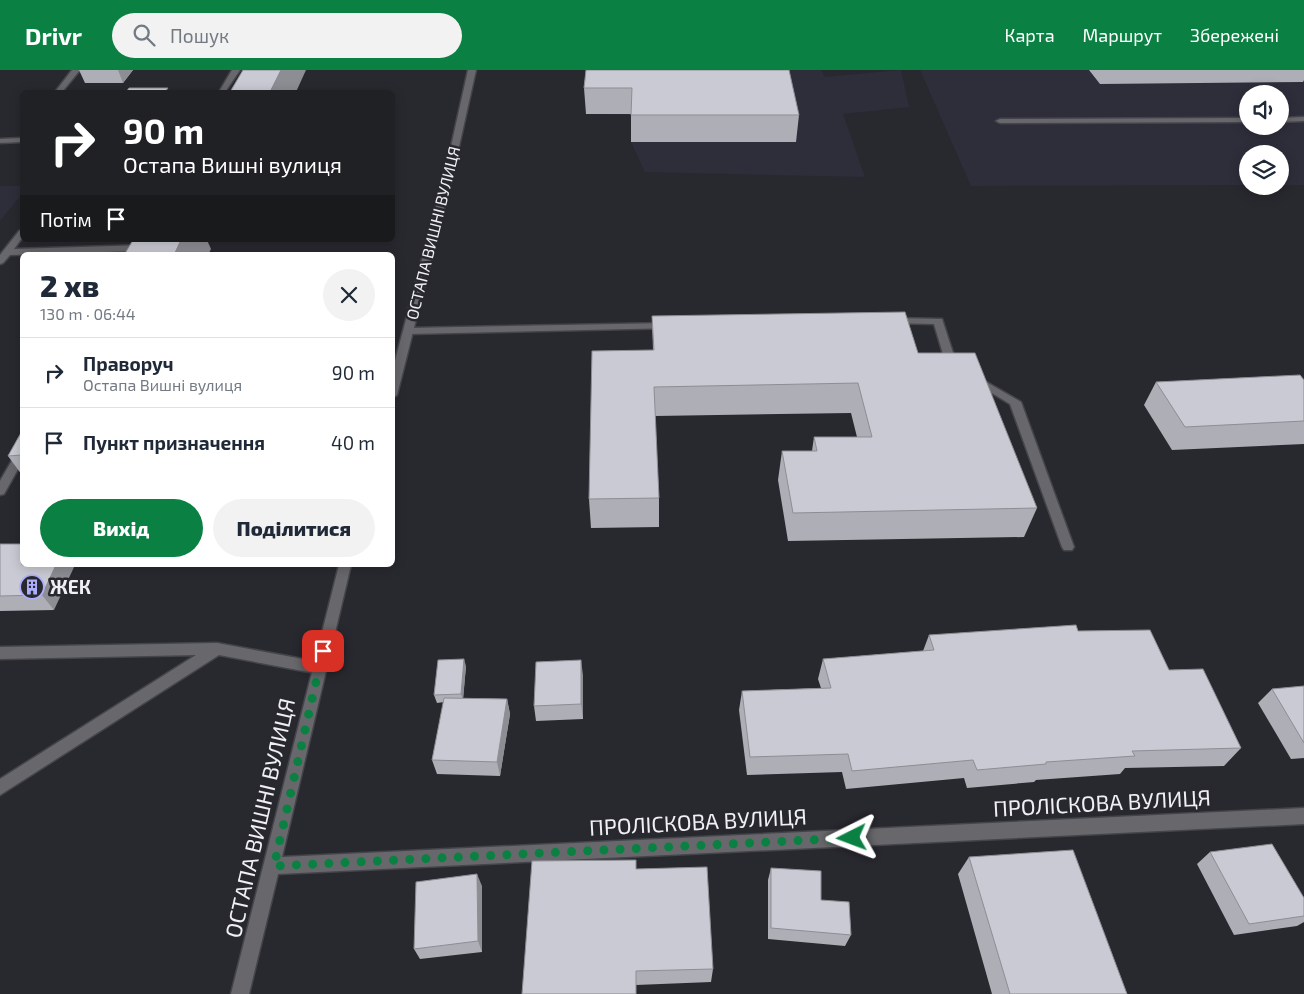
<!DOCTYPE html>
<html lang="uk">
<head>
<meta charset="utf-8">
<style>
	:root { --surface:#fff; --page:#f2f2f3; --text:#1f2937; --muted:#747a83; --line:#e0e1e3; --accent:#0b8043 }
	body { margin:0; font-family:"Exo 2",sans-serif; background:var(--page); color:var(--text); height:100vh; display:flex; flex-direction:column; font-size:19px; white-space:nowrap }
	* { box-sizing:border-box; margin:0 }
	p { font-size:16px; color:var(--muted) }
	.icon { flex:none; width:28px; height:28px; fill:none; stroke:currentColor; stroke-width:2; stroke-linecap:round; stroke-linejoin:round }
	.map { position:relative; flex:1; overflow:hidden }
	.sheet { position:absolute; left:20px; top:182px; width:375px; height:315px; display:flex; flex-direction:column; background:var(--surface); border-radius:8px; box-shadow:0 2px 12px #0003 }
	.sheet>* { flex:none }
	.guide { position:absolute; left:20px; top:20px; width:375px; height:152px; border-radius:8px; box-shadow:0 2px 12px #0003; background:#202124; color:#fff; overflow:hidden }
	.tools { position:absolute; left:1239px; top:15px; display:grid; gap:10px }
	.tools a { display:grid; place-items:center; width:50px; height:50px; border-radius:50%; background:var(--surface); box-shadow:0 2px 12px #0003; font-size:25px }
	.pin { position:absolute; display:grid; place-items:center; width:42px; height:42px; color:#fff; margin:-21px; border-radius:10px; box-shadow:0 2px 8px #0006 }
	.me { position:absolute; width:55px; margin:-28px; rotate:267deg; stroke-linejoin:round; filter:drop-shadow(0 0 4px #0008) }
	.turn { display:flex; align-items:center; gap:18px; height:105px; padding:0 20px; font-size:22px }
	.turn .icon { width:65px; height:65px; stroke-width:2.5 }
	.turn b { display:block; font-size:35px; line-height:42px }
	.then { display:flex; align-items:center; height:48px; padding:0 20px; background:#0003; gap:10px; font-size:19px }
	.round { display:grid; place-items:center; flex:none; width:52px; height:52px; border-radius:26px; background:var(--page) }
	.overview { display:flex; align-items:center; justify-content:space-between; height:85px; padding:0 20px }
	h1 { font-size:30px; font-weight:800; line-height:38px }
	.cta { display:flex; gap:10px; margin-top:auto; padding:10px 20px }
	.cta a { flex:1; height:58px; border-radius:30px; background:var(--accent); color:#fff; font-size:20px; font-weight:800; line-height:58px; text-align:center }
	.cta a+a { background:var(--page); color:var(--text) }
	ul { padding:0; list-style:none }
	li { display:flex; align-items:center; gap:15px; height:70px; padding:0 20px; border-top:1px solid var(--line) }
	li div { flex:1 }
	li b { display:block; font-size:19px }
	li em { font-style:normal }
	header { display:flex; align-items:center; gap:30px; box-sizing:border-box; height:70px; padding:0 25px; background:var(--accent); color:#fff }
	header strong { font-size:24px }
	nav { display:flex; gap:28px; margin-inline-start:auto; font-size:18px }
	.search { width:350px; height:45px; background:var(--page); display:flex; align-items:center; gap:12px; box-sizing:border-box; padding:0 18px; border-radius:28px; color:var(--muted); font-size:19px }
	.map>svg:first-child { display:block }
	.built { fill:#2e2e3b; fill-rule:evenodd }
	.lines { fill:none; stroke-linecap:round; stroke-linejoin:round }
	.service-casing { stroke:#44444b; stroke-width:3 }
	.minor-casing { stroke:#44444b; stroke-width:3 }
	.service { fill:#68686c; fill-rule:evenodd }
	.minor { fill:#68686c; fill-rule:evenodd }
	.wall { fill:#aeaeb6 }
	.shaded-wall { fill:#8d8d94 }
	.building { fill:#cacad4; stroke:#8d8d94 }
	.route { stroke:#0b8043; stroke-width:9; stroke-dasharray:0 16.2 }
	.labels { text-anchor:middle; stroke-width:5; stroke-linejoin:round; paint-order:stroke }
	.far-street-label { font-size:16px; fill:#efeff4; stroke:#28282f }
	.poi-label { font-size:19px; font-weight:bold; fill:#efeff4; stroke:#28282f; text-anchor:start }
	.near-street-label { font-size:22px; fill:#efeff4; stroke:#28282f }
</style>
</head>
<body>
<header>
<strong>Drivr</strong>
<div class="search"><svg class="icon" aria-label="search" viewBox="0 0 24 24"><circle cx="10" cy="10" r="6"/><path d="M15 15l6 6"/></svg>Пошук</div>
<nav><a>Карта</a><a>Маршрут</a><a>Збережені</a></nav>
</header>
<div class="map">
<svg width="1304" height="924" viewBox="0 0 1304 924">
	<rect width="100%" height="100%" fill="#28282f"/>
	<path class="built" d="M 590,0 L 821,0 L 825,7 L 901,0 L 909,37 L 843,44 L 865,107 L 645,102 L 631,72 L 632,45 L 586,44 Z
		M 920,0 L 1304,0 L 1304,115 L 1280,115 L 1280,84 L 1248,84 L 1247,115 L 971,116 ZM 1248,24 L 1280,24 L 1280,56 L 1248,56 Z
		M 0,116 L 22,116 L 22,124 L 0,151 Z"/>
	<g class="lines">
		<g class="service-casing">
			<path id="service" d="M 72,0 L 80,0 L 62,22 L 55,22 Z
				M 232,0 L 240,0 L 225,22 L 219,22 Z
				M 1304,47 L 1304,51 L 1280,52 L 1280,48 Z
				M 1248,48 L 1248,52 L 1000,53 L 996,51 L 1000,49 Z
				M 22,68 L 22,72 L 0,73 L 0,69 Z
				M 22,160 L 22,168 L 14,179 L 145,175 L 150,178 L 145,185 L 135,185 L 138,181 L 10,185 L 3,193 L 0,194 L 0,185 L 19,161 Z
				M 892,248 L 942,249 L 956,292 L 960,296 L 959,298 L 951,298 L 946,294 L 934,254 L 888,253 L 887,251 Z
				M 670,253 L 675,256 L 674,258 L 409,264 L 404,261 L 409,258 Z
				M 976,306 L 1021,332 L 1074,477 L 1072,480 L 1064,480 L 1062,477 L 1010,334 L 972,311 L 971,309 Z
				M 22,379 L 22,392 L 4,424 L 0,425 L 0,411 L 18,380 Z
				M 217,573 L 319,592 L 324,594 L 326,598 L 324,602 L 319,604 L 219,585 L 0,725 L 0,709 L 196,585 L 0,589 L 0,577 Z"/>
		</g>
		<g class="minor-casing">
			<path id="minor" d="M 468,0 L 476,0 L 454,99 L 397,325 L 392,328 L 392,302 L 446,99 Z
				M 339,495 L 351,495 L 282,787 L 1304,738 L 1304,754 L 278,804 L 249,924 L 231,924 Z"/>
		</g>
		<use href="#service" class="service"/>
		<use href="#minor" class="minor"/>
	</g>
	<path class="wall" d="M 79,0 L 133,0 L 123,13 L 85,13 Z
		M 586,0 L 799,45 L 796,72 L 631,72 L 631,44 L 586,44 L 584,18 Z
		M 1089,0 L 1304,0 L 1304,10 L 1303,12 L 1100,14 Z
		M 652,246 L 918,283 L 1037,438 L 1024,467 L 788,471 L 778,410 L 782,381 L 812,381 L 814,367 L 857,367 L 851,343 L 655,346 L 659,428 L 659,457 L 591,458 L 589,429 L 653,280 Z
		M 1304,310 L 1304,374 L 1172,380 L 1144,335 L 1156,312 Z
		M 22,361 L 22,405 L 8,386 Z
		M 0,474 L 22,474 L 54,540 L 0,541 Z
		M 1078,561 L 1169,600 L 1241,678 L 1224,696 L 1125,698 L 1120,704 L 1036,710 L 1034,712 L 967,718 L 964,708 L 846,719 L 842,702 L 747,705 L 739,640 L 742,621 L 821,618 L 818,609 L 823,589 L 923,581 L 929,565 Z
		M 466,596 L 463,628 L 507,629 L 510,644 L 500,706 L 437,704 L 432,690 L 444,632 L 437,633 L 434,625 Z
		M 583,605 L 583,649 L 536,651 L 534,636 Z
		M 1304,616 L 1304,688 L 1291,689 L 1258,633 L 1272,619 Z
		M 1210,782 L 1304,828 L 1304,852 L 1297,856 L 1234,865 L 1197,794 Z
		M 969,787 L 1127,924 L 992,924 L 958,804 Z
		M 771,798 L 821,830 L 851,865 L 845,876 L 768,869 L 768,810 Z
		M 636,799 L 713,899 L 711,912 L 636,915 L 522,924 Z
		M 482,816 L 482,882 L 420,889 L 414,879 Z"/>
	<path class="shaded-wall" d="M 118,0 L 133,0 L 123,13 Z
		M 281,0 L 306,0 L 296,22 L 270,22 Z
		M 181,170 L 207,170 L 211,179 L 208,185 L 174,185 Z
		M 56,495 L 75,495 L 54,540 L 42,525 Z
		M 464,589 L 466,596 L 463,631 L 461,624 Z
		M 581,590 L 583,605 L 583,649 L 581,634 Z
		M 507,629 L 510,644 L 500,706 L 497,692 Z
		M 477,804 L 482,816 L 482,882 L 478,871 Z"/>
	<path class="building" d="M 243,0 L 281,0 L 270,22 L 230,22 Z
		M 586,0 L 789,0 L 799,45 L 631,45 L 632,18 L 584,18 Z
		M 129,18 L 168,18 L 165,22 L 126,22 Z
		M 133,170 L 181,170 L 174,185 L 124,185 Z
		M 905,242 L 918,283 L 975,283 L 1037,438 L 793,443 L 782,381 L 817,381 L 814,367 L 872,367 L 858,313 L 654,317 L 659,428 L 589,429 L 592,281 L 654,280 L 652,246 Z
		M 1300,305 L 1304,310 L 1304,351 L 1185,357 L 1156,312 Z
		M 22,361 L 22,385 L 8,386 Z
		M 0,474 L 22,474 L 22,495 L 56,495 L 42,525 L 0,526 Z
		M 1076,555 L 1078,561 L 1150,560 L 1169,600 L 1203,599 L 1241,678 L 1132,681 L 1135,686 L 1046,692 L 1046,694 L 977,700 L 973,690 L 852,701 L 848,684 L 750,687 L 742,621 L 831,618 L 823,589 L 934,580 L 929,565 Z
		M 464,589 L 461,624 L 434,625 L 438,590 Z
		M 581,590 L 581,634 L 534,636 L 536,592 Z
		M 1304,616 L 1304,673 L 1272,619 Z
		M 444,628 L 507,629 L 497,692 L 432,690 Z
		M 1272,774 L 1304,828 L 1304,846 L 1249,854 L 1210,782 Z
		M 1073,780 L 1127,924 L 1010,924 L 969,787 Z
		M 636,790 L 636,799 L 707,797 L 713,899 L 636,901 L 636,924 L 522,924 L 532,791 Z
		M 771,798 L 821,801 L 821,830 L 849,832 L 851,865 L 771,858 Z
		M 477,804 L 478,871 L 414,879 L 416,812 Z"/>
	<g class="lines">
		<path class="route" d="M 323,581 L 274,796 L 852,768"/>
	</g>
	<defs>
		<g id="building-ring" transform="scale(1.25)"><circle r="9.5" fill="#28282f" stroke="#afaefa" stroke-width="1.5"/><path d="M-4-6H4V6H1V3H-1V6H-4ZM-2.5-4.3h1.7v1.8h-1.7ZM.8-4.3h1.7v1.8H.8ZM-2.5-1h1.7V.8h-1.7ZM.8-1h1.7V.8H.8Z" fill="#afaefa"/></g>
	</defs>
	<g fill-rule="evenodd">
		<use href="#building-ring" x="32" y="517"/>
	</g>
	<g class="labels">
		<g class="far-street-label">
			<text transform="translate(433 163) rotate(-76)" y="6">ОСТАПА ВИШНІ ВУЛИЦЯ</text>
		</g>
		<g class="poi-label">
			<text x="50" y="524">ЖЕК</text>
		</g>
		<g class="near-street-label">
			<text transform="translate(1102 733) rotate(-3)" y="8">ПРОЛІСКОВА ВУЛИЦЯ</text>
			<text transform="translate(260 748) rotate(-77)" y="8">ОСТАПА ВИШНІ ВУЛИЦЯ</text>
			<text transform="translate(698 752) rotate(-3)" y="8">ПРОЛІСКОВА ВУЛИЦЯ</text>
		</g>
	</g>
</svg>
<div class="tools">
<a><svg class="icon" aria-label="sound" viewBox="0 0 24 24"><path d="M4 9h4l5-4v14l-5-4H4zM17 9q2 3 0 6"/></svg></a>
<a><svg class="icon" aria-label="layers" viewBox="0 0 24 24"><path d="M12 4l9 5-9 5-9-5zM3 14l9 5 9-5"/></svg></a>
</div>
<div class="pin" style="left:323px;top:581px;background:#d93025"><svg class="icon" aria-label="arrive" viewBox="0 0 24 24"><path d="M6 21V4h12l-3 4 3 4H6"/></svg></div>
<svg class="me" style="left:852px;top:768px" viewBox="-20 -20 40 40"><path d="M0-17L14 15 0 8-14 15z" fill="#0b8043" stroke="#fff" stroke-width="4"/></svg>
<div class="guide">
<div class="turn"><svg class="icon" aria-label="right" viewBox="0 0 24 24"><path d="M7 20v-9h11M14 6l5 5-5 5"/></svg><div><b>90 m</b>Остапа Вишні вулиця</div></div>
<div class="then">Потім<svg class="icon" aria-label="arrive" viewBox="0 0 24 24"><path d="M6 21V4h12l-3 4 3 4H6"/></svg></div>
</div>
<section class="sheet">
<div class="overview"><div><h1>2 хв</h1><p>130 m · 06:44</p></div><a class="round"><svg class="icon" aria-label="close" viewBox="0 0 24 24"><path d="M6 6l12 12M18 6L6 18"/></svg></a></div>
<ul>
<li><svg class="icon" aria-label="right" viewBox="0 0 24 24"><path d="M7 20v-9h11M14 6l5 5-5 5"/></svg><div><b>Праворуч</b><p>Остапа Вишні вулиця</p></div><em>90 m</em></li>
<li><svg class="icon" aria-label="arrive" viewBox="0 0 24 24"><path d="M6 21V4h12l-3 4 3 4H6"/></svg><div><b>Пункт призначення</b></div><em>40 m</em></li>
</ul>
<div class="cta"><a>Вихід</a><a>Поділитися</a></div>
</section>
</div>
</body>
</html>
